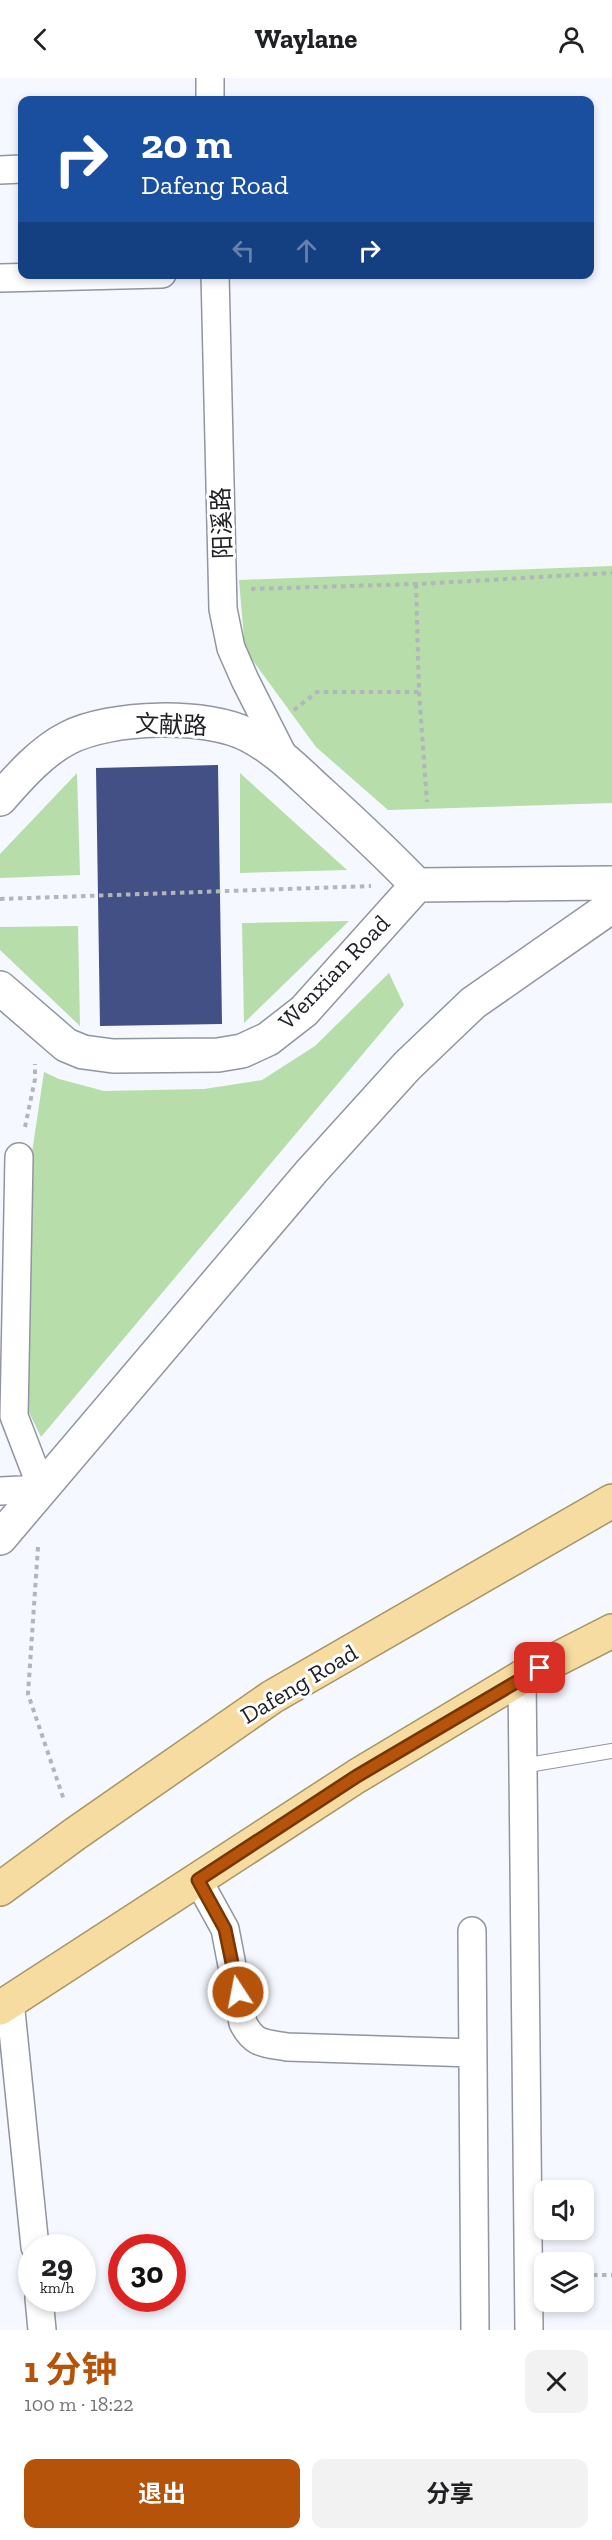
<!DOCTYPE html>
<html lang="zh">
<head>
<meta charset="utf-8">
<style>
	:root { --surface:#fff; --page:#f2f2f2; --text:#202124; --muted:#757577; --accent:#b45309 }
	body { margin:0; font-family:"Zilla Slab","Noto Sans SC",serif; background:var(--page); color:var(--text); height:100vh; display:flex; flex-direction:column; font-size:22px; white-space:nowrap }
	* { box-sizing:border-box; margin:0 }
	p { font-size:20px; color:var(--muted) }
	.icon { flex:none; width:33px; height:33px; fill:none; stroke:currentColor; stroke-width:2; stroke-linecap:round; stroke-linejoin:round }
	.map { position:relative; height:2252px; overflow:hidden }
	.sheet { display:flex; flex-direction:column; background:var(--surface); flex:1 }
	.sheet>* { flex:none }
	.banner { position:absolute; left:18px; top:18px; width:576px; height:183px; border-radius:12px; box-shadow:0 3px 9px #0003; background:#1a4fa0; color:#fff; overflow:hidden }
	.fabs { position:absolute; left:534px; top:2102px; display:grid; gap:12px }
	.fabs a { display:grid; place-items:center; width:60px; height:60px; border-radius:12px; background:var(--surface); box-shadow:0 3px 9px #0003; font-size:30px }
	.speed { position:absolute; left:18px; top:2156px; display:flex; gap:12px; font-size:30px; font-weight:700; text-align:center }
	.speed>* { display:grid; place-content:center; width:78px; height:78px; border-radius:50%; background:var(--surface); box-shadow:0 3px 9px #0003; line-height:1 }
	.speed small { font-size:15px; font-weight:400 }
	.speed .limit { border:9px solid #d22; background:#fff; color:#111 }
	.pin { position:absolute; display:grid; place-items:center; width:51px; height:51px; color:#fff; margin:-26px; border-radius:12px; box-shadow:0 3px 9px #0006 }
	.me { position:absolute; width:66px; margin:-33px; rotate:349deg; stroke-linejoin:round; filter:drop-shadow(0 0 4px #0008) }
	.turn { display:flex; align-items:center; gap:21px; height:126px; padding:0 24px; font-size:27px }
	.turn .icon { width:78px; height:78px; stroke-width:2.5 }
	.turn b { display:block; font-size:42px; line-height:51px }
	.lanes { display:flex; align-items:center; height:57px; padding:0 24px; background:#0003; justify-content:center; gap:30px; direction:ltr }
	.lanes .off { opacity:.35 }
	.round { display:grid; place-items:center; flex:none; width:63px; height:63px; border-radius:12px; background:var(--page) }
	.overview { display:flex; align-items:center; justify-content:space-between; height:102px; padding:0 24px }
	h1 { font-size:36px; font-weight:700; line-height:45px; color:var(--accent) }
	.primary-button { display:flex; gap:12px; margin-top:auto; padding:12px 24px }
	.primary-button a { flex:1; height:69px; border-radius:12px; background:var(--accent); color:#fff; font-size:24px; font-weight:700; line-height:69px; text-align:center }
	.primary-button a+a { background:var(--page); color:var(--text) }
	header { display:flex; justify-content:space-between; align-items:center; height:78px; padding:0 24px; background:var(--surface); font-size:27px; font-weight:700 }
	.map>svg:first-child { display:block }
	.green { fill:#b7ddaa }
	.building { fill:#425086 }
	.lines { fill:none; stroke-linecap:round; stroke-linejoin:round }
	.service-casing { stroke:#91959f; stroke-width:16 }
	.minor-casing { stroke:#91959f; stroke-width:30 }
	.tertiary-casing { stroke:#91959f; stroke-width:36 }
	.trunk-casing { stroke:#a89465; stroke-width:36 }
	.path { stroke:#b2b5ba; stroke-width:4; stroke-dasharray:4.5 4.5; stroke-linecap:butt }
	.service { stroke:#fff; stroke-width:14 }
	.minor { stroke:#fff; stroke-width:27 }
	.tertiary { stroke:#fff; stroke-width:33 }
	.trunk { stroke:#f6dca0; stroke-width:33 }
	.route-casing { stroke:#753606; stroke-width:15 }
	.route { stroke:#b45309; stroke-width:10 }
	.labels { text-anchor:middle; stroke-width:6; stroke-linejoin:round; paint-order:stroke }
	.street-label { font-size:24px; fill:#1e1f23; stroke:#fff }
</style>
</head>
<body>
<header><svg class="icon" aria-label="back" viewBox="0 0 24 24"><path d="M15 5l-7 7 7 7"/></svg>Waylane<svg class="icon" aria-label="person" viewBox="0 0 24 24"><circle cx="12" cy="8" r="4"/><path d="M4 21q1-7 8-7t8 7"/></svg></header>
<div class="map">
<svg width="612" height="2252" viewBox="0 0 612 2252">
	<rect width="100%" height="100%" fill="#f5f8fe"/>
	<path class="green" d="M 612,488 L 612,725 L 388,732 L 316,669 L 245,572 L 239,502 Z
		M 77,695 L 80,797 L 0,800 L 0,776 Z
		M 240,695 L 347,792 L 240,795 Z
		M 349,843 L 244,945 L 242,845 Z
		M 78,848 L 80,948 L 0,872 L 0,849 Z
		M 389,895 L 404,927 L 41,1359 L 23,1322 L 30,1088 L 44,994 L 59,1001 L 104,1013 L 204,1011 L 262,1002 L 315,968 Z"/>
	<path class="building" d="M 218,687 L 222,946 L 100,948 L 96,690 Z"/>
	<g class="lines">
		<g class="service-casing">
			<path id="service" d="M 522,1688 L 612,1673"/>
		</g>
		<g class="minor-casing">
			<path id="minor" d="M 210,0 L 210,22
				M 0,92 L 22,91
				M 215,196 L 223,531 L 231,570 L 245,602 L 285,681
				M 0,200 L 162,196
				M 0,1413 L 42,1411 L 14,1338 L 19,1079
				M 522,1599 L 529,2252
				M 198,1802 L 225,1851 L 243,1945 C 254,1967 265,1965 287,1969 L 473,1975
				M 472,1853 L 475,2252
				M 10,1923 L 35,2169
				M 39,2220 L 42,2252"/>
		</g>
		<g class="tertiary-casing">
			<path id="tertiary" d="M 0,721 C 19,699 42,673 68,660 C 110,638 208,635 250,658 C 278,673 298,694 321,715 C 354,745 386,775 417,807
				M 0,910 L 66,967 L 83,974 L 113,978 L 218,977 L 242,973 L 268,961 L 304,933 L 417,807 L 612,805
				M 0,1460 L 311,1094 L 407,988 L 473,925 L 612,828"/>
		</g>
		<g class="trunk-casing">
			<path id="trunk" d="M 0,1811 L 75,1756 L 272,1619 L 612,1423
				M 0,1930 L 357,1698 L 522,1599 L 612,1553"/>
		</g>
		<path class="path" d="M 416,506 L 419,614 L 427,724
			M 251,511 L 416,506 L 612,495
			M 294,632 L 317,614 L 419,614
			M 0,821 L 371,808
			M 25,1049 L 35,1001 L 35,986
			M 38,1469 L 28,1616 L 64,1722
			M 584,2197 L 612,2197"/>
		<use href="#service" class="service"/>
		<use href="#minor" class="minor"/>
		<use href="#tertiary" class="tertiary"/>
		<use href="#trunk" class="trunk"/>
	</g>
	<g class="lines">
		<g class="route-casing">
			<path id="route" d="M 238,1914 L 225,1851 L 198,1802 L 357,1698 L 540,1590"/>
		</g>
		<use href="#route" class="route"/>
	</g>
	<g class="labels">
		<g class="street-label">
			<text transform="translate(222 445) rotate(-92)" y="8">阳溪路</text>
			<text transform="translate(171 647) rotate(2)" y="8">文献路</text>
			<text transform="translate(334 894) rotate(-46)" y="8">Wenxian Road</text>
			<text transform="translate(299 1606) rotate(-31)" y="8">Dafeng Road</text>
		</g>
	</g>
</svg>
<div class="fabs">
<a><svg class="icon" aria-label="sound" viewBox="0 0 24 24"><path d="M4 9h4l5-4v14l-5-4H4zM17 9q2 3 0 6"/></svg></a>
<a><svg class="icon" aria-label="layers" viewBox="0 0 24 24"><path d="M12 4l9 5-9 5-9-5zM3 14l9 5 9-5"/></svg></a>
</div>
<div class="speed"><div>29<small>km/h</small></div><div class="limit">30</div></div>
<div class="pin" style="left:540px;top:1590px;background:#d93025"><svg class="icon" aria-label="arrive" viewBox="0 0 24 24"><path d="M6 21V4h12l-3 4 3 4H6"/></svg></div>
<svg class="me" style="left:238px;top:1914px" viewBox="-20 -20 40 40"><circle r="17" fill="#b45309" stroke="#fff" stroke-width="3"/><path d="M0-11L8 9 0 5-8 9z" fill="#fff"/></svg>
<div class="banner">
<div class="turn"><svg class="icon" aria-label="right" viewBox="0 0 24 24"><path d="M7 20v-9h11M14 6l5 5-5 5"/></svg><div><b>20 m</b>Dafeng Road</div></div>
<div class="lanes"><svg class="icon off" aria-label="left" viewBox="0 0 24 24"><path d="M17 20v-9H6M10 6l-5 5 5 5"/></svg><svg class="icon off" aria-label="ahead" viewBox="0 0 24 24"><path d="M12 20V5M6 11l6-6 6 6"/></svg><svg class="icon" aria-label="right" viewBox="0 0 24 24"><path d="M7 20v-9h11M14 6l5 5-5 5"/></svg></div>
</div>
</div>
<section class="sheet">
<div class="overview"><div><h1>1 分钟</h1><p>100 m · 18:22</p></div><a class="round"><svg class="icon" aria-label="close" viewBox="0 0 24 24"><path d="M6 6l12 12M18 6L6 18"/></svg></a></div>
<div class="primary-button"><a>退出</a><a>分享</a></div>
</section>
</body>
</html>
